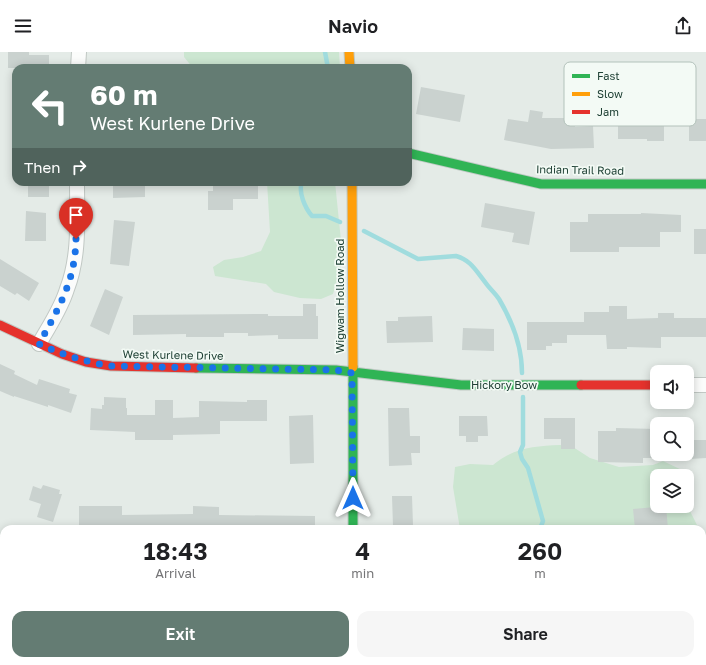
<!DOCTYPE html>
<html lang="en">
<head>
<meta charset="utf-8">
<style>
	:root { --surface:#fff; --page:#f6f6f6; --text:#202124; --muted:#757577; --accent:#647c73 }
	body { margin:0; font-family:"Golos Text",sans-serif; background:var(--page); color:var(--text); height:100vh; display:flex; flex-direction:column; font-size:15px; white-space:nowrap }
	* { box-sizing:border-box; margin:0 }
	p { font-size:13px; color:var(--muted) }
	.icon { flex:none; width:22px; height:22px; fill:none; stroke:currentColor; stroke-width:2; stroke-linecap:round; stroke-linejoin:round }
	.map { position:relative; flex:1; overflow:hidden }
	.side { position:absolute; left:0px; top:473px; width:706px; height:140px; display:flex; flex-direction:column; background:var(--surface); border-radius:12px 12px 0 0; box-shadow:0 2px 10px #0003 }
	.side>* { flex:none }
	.hud { position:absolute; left:12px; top:12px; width:400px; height:122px; border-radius:12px; box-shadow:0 2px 10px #0003; background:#647c73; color:#fff; overflow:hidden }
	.buttons { position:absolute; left:650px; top:313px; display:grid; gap:8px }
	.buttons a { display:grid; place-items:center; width:44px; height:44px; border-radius:8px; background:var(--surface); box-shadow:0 2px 10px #0003; font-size:20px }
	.pin { position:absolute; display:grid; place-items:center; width:34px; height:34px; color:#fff; margin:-41px -17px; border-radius:50% 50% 50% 0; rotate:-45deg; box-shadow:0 0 4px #0007 }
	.pin .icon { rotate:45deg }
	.me { position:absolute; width:44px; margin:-22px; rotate:0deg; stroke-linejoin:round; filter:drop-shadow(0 0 3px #0008) }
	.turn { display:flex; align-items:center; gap:14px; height:84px; padding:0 12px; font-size:18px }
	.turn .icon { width:52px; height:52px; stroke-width:2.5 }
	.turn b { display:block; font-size:28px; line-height:34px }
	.then { display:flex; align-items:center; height:38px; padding:0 12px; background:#0003; gap:8px; font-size:15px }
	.eta { display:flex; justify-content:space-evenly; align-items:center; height:68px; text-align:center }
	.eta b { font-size:24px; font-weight:600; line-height:28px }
	.primary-button { display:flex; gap:8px; margin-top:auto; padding:8px 12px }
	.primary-button a { flex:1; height:46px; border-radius:12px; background:var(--accent); color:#fff; font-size:16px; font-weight:600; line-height:46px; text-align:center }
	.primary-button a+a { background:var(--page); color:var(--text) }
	header { display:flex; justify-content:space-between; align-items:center; height:52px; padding:0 12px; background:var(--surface); font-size:18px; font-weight:600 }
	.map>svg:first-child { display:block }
	.green { fill:#cce6d1 }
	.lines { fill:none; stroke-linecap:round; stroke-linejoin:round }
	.stream { stroke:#a0dcde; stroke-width:4.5 }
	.building { fill:#cad2cf }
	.street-casing { stroke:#c1c8c4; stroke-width:16 }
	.fast-casing { stroke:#bfc9c4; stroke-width:11 }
	.slow-casing { stroke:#bfc9c4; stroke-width:11 }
	.jam-casing { stroke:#bfc9c4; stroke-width:11 }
	.street { stroke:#fbfcfb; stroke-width:14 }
	.fast { stroke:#30b455; stroke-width:9 }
	.slow { stroke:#ff9f0a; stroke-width:9 }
	.jam { stroke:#e5322d; stroke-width:9 }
	.route { stroke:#1a73e8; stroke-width:7; stroke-dasharray:0 12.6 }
	.labels { text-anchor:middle; stroke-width:3.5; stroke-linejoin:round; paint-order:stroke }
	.street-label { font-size:11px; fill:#1f4135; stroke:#f3faf5 }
	.key { fill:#f3faf5; stroke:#b3c2bb; stroke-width:1 }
	.key-label { font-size:11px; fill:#1f4135 }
</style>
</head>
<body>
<header><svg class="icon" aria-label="menu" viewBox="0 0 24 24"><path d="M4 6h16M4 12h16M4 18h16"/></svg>Navio<svg class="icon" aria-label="share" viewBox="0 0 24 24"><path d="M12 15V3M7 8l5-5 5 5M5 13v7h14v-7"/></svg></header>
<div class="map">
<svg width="706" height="613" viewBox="0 0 706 613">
	<rect width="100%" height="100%" fill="#e4ebe7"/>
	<path class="green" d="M 184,0 L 339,0 L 340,16 L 193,16 L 184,5 Z
		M 267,130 L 335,130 L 343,208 L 333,242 L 321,247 L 300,246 L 274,240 L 266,232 L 215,224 L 213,215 L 224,208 L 243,205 L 261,199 L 270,180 Z
		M 560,393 L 573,395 L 590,406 L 619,415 L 653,413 L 663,409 L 686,420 L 686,424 L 657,424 L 657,454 L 687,454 L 687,428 L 689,457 L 699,477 L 460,477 L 453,435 L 455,415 L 470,412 L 493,413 C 513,396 534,394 560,393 Z
		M 703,555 L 706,555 L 706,613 L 434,613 L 428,609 L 702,609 Z"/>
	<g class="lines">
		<path class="stream" d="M 325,0 L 328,16
			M 302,130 C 298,140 305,156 312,164 L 326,164 L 340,170
			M 364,179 L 418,207 L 456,204 C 471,208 476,219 485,230 C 489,236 495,241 499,247 C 512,269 522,295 522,321
			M 523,345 L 523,393 L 520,400 L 522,407 L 528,416 L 543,469 L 540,477 L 531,477
			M 481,613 L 483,609"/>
	</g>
	<path class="building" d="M 8,0 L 29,0 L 29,3 L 49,3 L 49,16 L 8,16 Z
		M 421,35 L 465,43 L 460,70 L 416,62 Z
		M 626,40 L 645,40 L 644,63 L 664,63 L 664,89 L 647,89 L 647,87 L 618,87 L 618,62 L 625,62 Z
		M 530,58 L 543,60 L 542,66 L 575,66 L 575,75 L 593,74 L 594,96 L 551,97 L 504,88 L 508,67 L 528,70 Z
		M 689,67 L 706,67 L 706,89 L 689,89 Z
		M 28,130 L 49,130 L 49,145 L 28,145 Z
		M 113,130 L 145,130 L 145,145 L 113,146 Z
		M 213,130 L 258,130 L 258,147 L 233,147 L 233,158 L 208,158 L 208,139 L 213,139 Z
		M 485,151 L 535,160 L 529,193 L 512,190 L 514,181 L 481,175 Z
		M 26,159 L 46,161 L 46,189 L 25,189 Z
		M 641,161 L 681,163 L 681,180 L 660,180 L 660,195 L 619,195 L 619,200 L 570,200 L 570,170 L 588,170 L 588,162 L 641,162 Z
		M 114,168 L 135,170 L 129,214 L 110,212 Z
		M 694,177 L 706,177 L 706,202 L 694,202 Z
		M 0,207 L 39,231 L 29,249 L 17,241 L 15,243 L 0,234 Z
		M 105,237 L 123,245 L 109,283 L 90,274 Z
		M 303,252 L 316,252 L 316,264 L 318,264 L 318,287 L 278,287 L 278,283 L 248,284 L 248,281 L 224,281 L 224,285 L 186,285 L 186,282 L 133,283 L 133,263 L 268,262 L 268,264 L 303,264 Z
		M 609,254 L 627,254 L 627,267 L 658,266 L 658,261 L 674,261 L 674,266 L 706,266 L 706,285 L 661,285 L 661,296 L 627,295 L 627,297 L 607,297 L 606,283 L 567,283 L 567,291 L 552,291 L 552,294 L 546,294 L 546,298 L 527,298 L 527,270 L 584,270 L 584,260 L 609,260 Z
		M 432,264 L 433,290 L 387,291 L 386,269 L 398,269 L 398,265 Z
		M 463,276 L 494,277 L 494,299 L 462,298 Z
		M 0,312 L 15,319 L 14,322 L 37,333 L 39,327 L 70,337 L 69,341 L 77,343 L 71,361 L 48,353 L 48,355 L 14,344 L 14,345 L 0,339 Z
		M 104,345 L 126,346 L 126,356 L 127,356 L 127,363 L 155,363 L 155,348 L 173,348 L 173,366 L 199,365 L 199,349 L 247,350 L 247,348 L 267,348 L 267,369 L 220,369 L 220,382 L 173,383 L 173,388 L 135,388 L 135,380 L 90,378 L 91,356 L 102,357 L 102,353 L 104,353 Z
		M 388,356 L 409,356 L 410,384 L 420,384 L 420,401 L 411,401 L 412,413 L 389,414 Z
		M 313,363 L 314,411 L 290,412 L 289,364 Z
		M 459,364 L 487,364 L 488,384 L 478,384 L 478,390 L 466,390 L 466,384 L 459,384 Z
		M 544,366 L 575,366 L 575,397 L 561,397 L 561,387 L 544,387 Z
		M 616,376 L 657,377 L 657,406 L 643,406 L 643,411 L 598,410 L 598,379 L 616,379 Z
		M 690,388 L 706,388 L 706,406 L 690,407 Z
		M 43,433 L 60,438 L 59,442 L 62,442 L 53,470 L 37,465 L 41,452 L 29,448 L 33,434 L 41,437 Z
		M 392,444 L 412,444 L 413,473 L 393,474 Z
		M 79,454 L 122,454 L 122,463 L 193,462 L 193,454 L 219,455 L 219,463 L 315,464 L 315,477 L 79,476 Z
		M 666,454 L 668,477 L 635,477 L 633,457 Z"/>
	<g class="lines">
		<g class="street-casing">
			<path id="street" d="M 78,16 L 79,0
				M 39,292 C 49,274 61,257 67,237 C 80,204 77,165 77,130
				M 687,333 L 706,333
				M 0,492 L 4,493
				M 702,535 L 706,535"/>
		</g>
		<g class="fast-casing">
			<path id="fast" d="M 408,101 L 541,132 L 706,132
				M 353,315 L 353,477
				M 196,316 L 336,318 L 461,333 L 581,333"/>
		</g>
		<g class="slow-casing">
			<path id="slow" d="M 349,0 L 350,16
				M 352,130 L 353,315"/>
		</g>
		<g class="jam-casing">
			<path id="jam" d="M 0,273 L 62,302 L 86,310 L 111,314 L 196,316
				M 581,333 L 657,333
				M 354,609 L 354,613"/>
		</g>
		<use href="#street" class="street"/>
		<use href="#fast" class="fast"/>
		<use href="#slow" class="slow"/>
		<use href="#jam" class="jam"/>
	</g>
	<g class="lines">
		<path class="route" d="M 76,187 C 75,230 59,255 39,292 C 63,303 86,310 111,314 L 336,318 L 352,321 L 353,446"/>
	</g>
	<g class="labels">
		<g class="street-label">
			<text transform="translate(580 118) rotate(1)" y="4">Indian Trail Road</text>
			<text transform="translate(340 244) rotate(-90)" y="4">Wigwam Hollow Road</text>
			<text transform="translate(173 303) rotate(1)" y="4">West Kurlene Drive</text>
			<text x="504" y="337">Hickory Bow</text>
		</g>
	</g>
	<rect x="564" y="10" width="132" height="64" rx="6" class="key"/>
	<rect x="572" y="22" width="18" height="4" fill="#30b455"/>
	<rect x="572" y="40" width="18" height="4" fill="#ff9f0a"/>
	<rect x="572" y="58" width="18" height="4" fill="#e5322d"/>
	<g class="key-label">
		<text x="597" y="28">Fast</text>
		<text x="597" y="46">Slow</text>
		<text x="597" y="64">Jam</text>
	</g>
</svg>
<div class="buttons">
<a><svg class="icon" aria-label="sound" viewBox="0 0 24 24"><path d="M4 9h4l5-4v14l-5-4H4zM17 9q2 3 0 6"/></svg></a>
<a><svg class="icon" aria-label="search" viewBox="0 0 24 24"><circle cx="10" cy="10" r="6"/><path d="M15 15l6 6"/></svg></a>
<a><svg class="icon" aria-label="layers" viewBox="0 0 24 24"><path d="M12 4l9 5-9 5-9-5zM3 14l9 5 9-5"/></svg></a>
</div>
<div class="pin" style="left:76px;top:187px;background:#d93025"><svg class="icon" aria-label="arrive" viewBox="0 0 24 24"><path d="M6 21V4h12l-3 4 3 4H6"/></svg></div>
<svg class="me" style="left:353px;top:446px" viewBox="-20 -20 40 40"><path d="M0-17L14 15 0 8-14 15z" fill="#1a73e8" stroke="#fff" stroke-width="4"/></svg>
<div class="hud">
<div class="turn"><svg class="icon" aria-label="left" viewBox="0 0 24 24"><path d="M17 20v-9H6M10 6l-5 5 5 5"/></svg><div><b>60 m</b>West Kurlene Drive</div></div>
<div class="then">Then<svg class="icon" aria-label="right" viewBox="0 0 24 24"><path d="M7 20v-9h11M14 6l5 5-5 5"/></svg></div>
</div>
<section class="side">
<div class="eta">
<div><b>18:43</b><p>Arrival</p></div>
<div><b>4</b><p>min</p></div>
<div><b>260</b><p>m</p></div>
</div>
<div class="primary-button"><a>Exit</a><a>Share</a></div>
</section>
</div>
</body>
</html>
